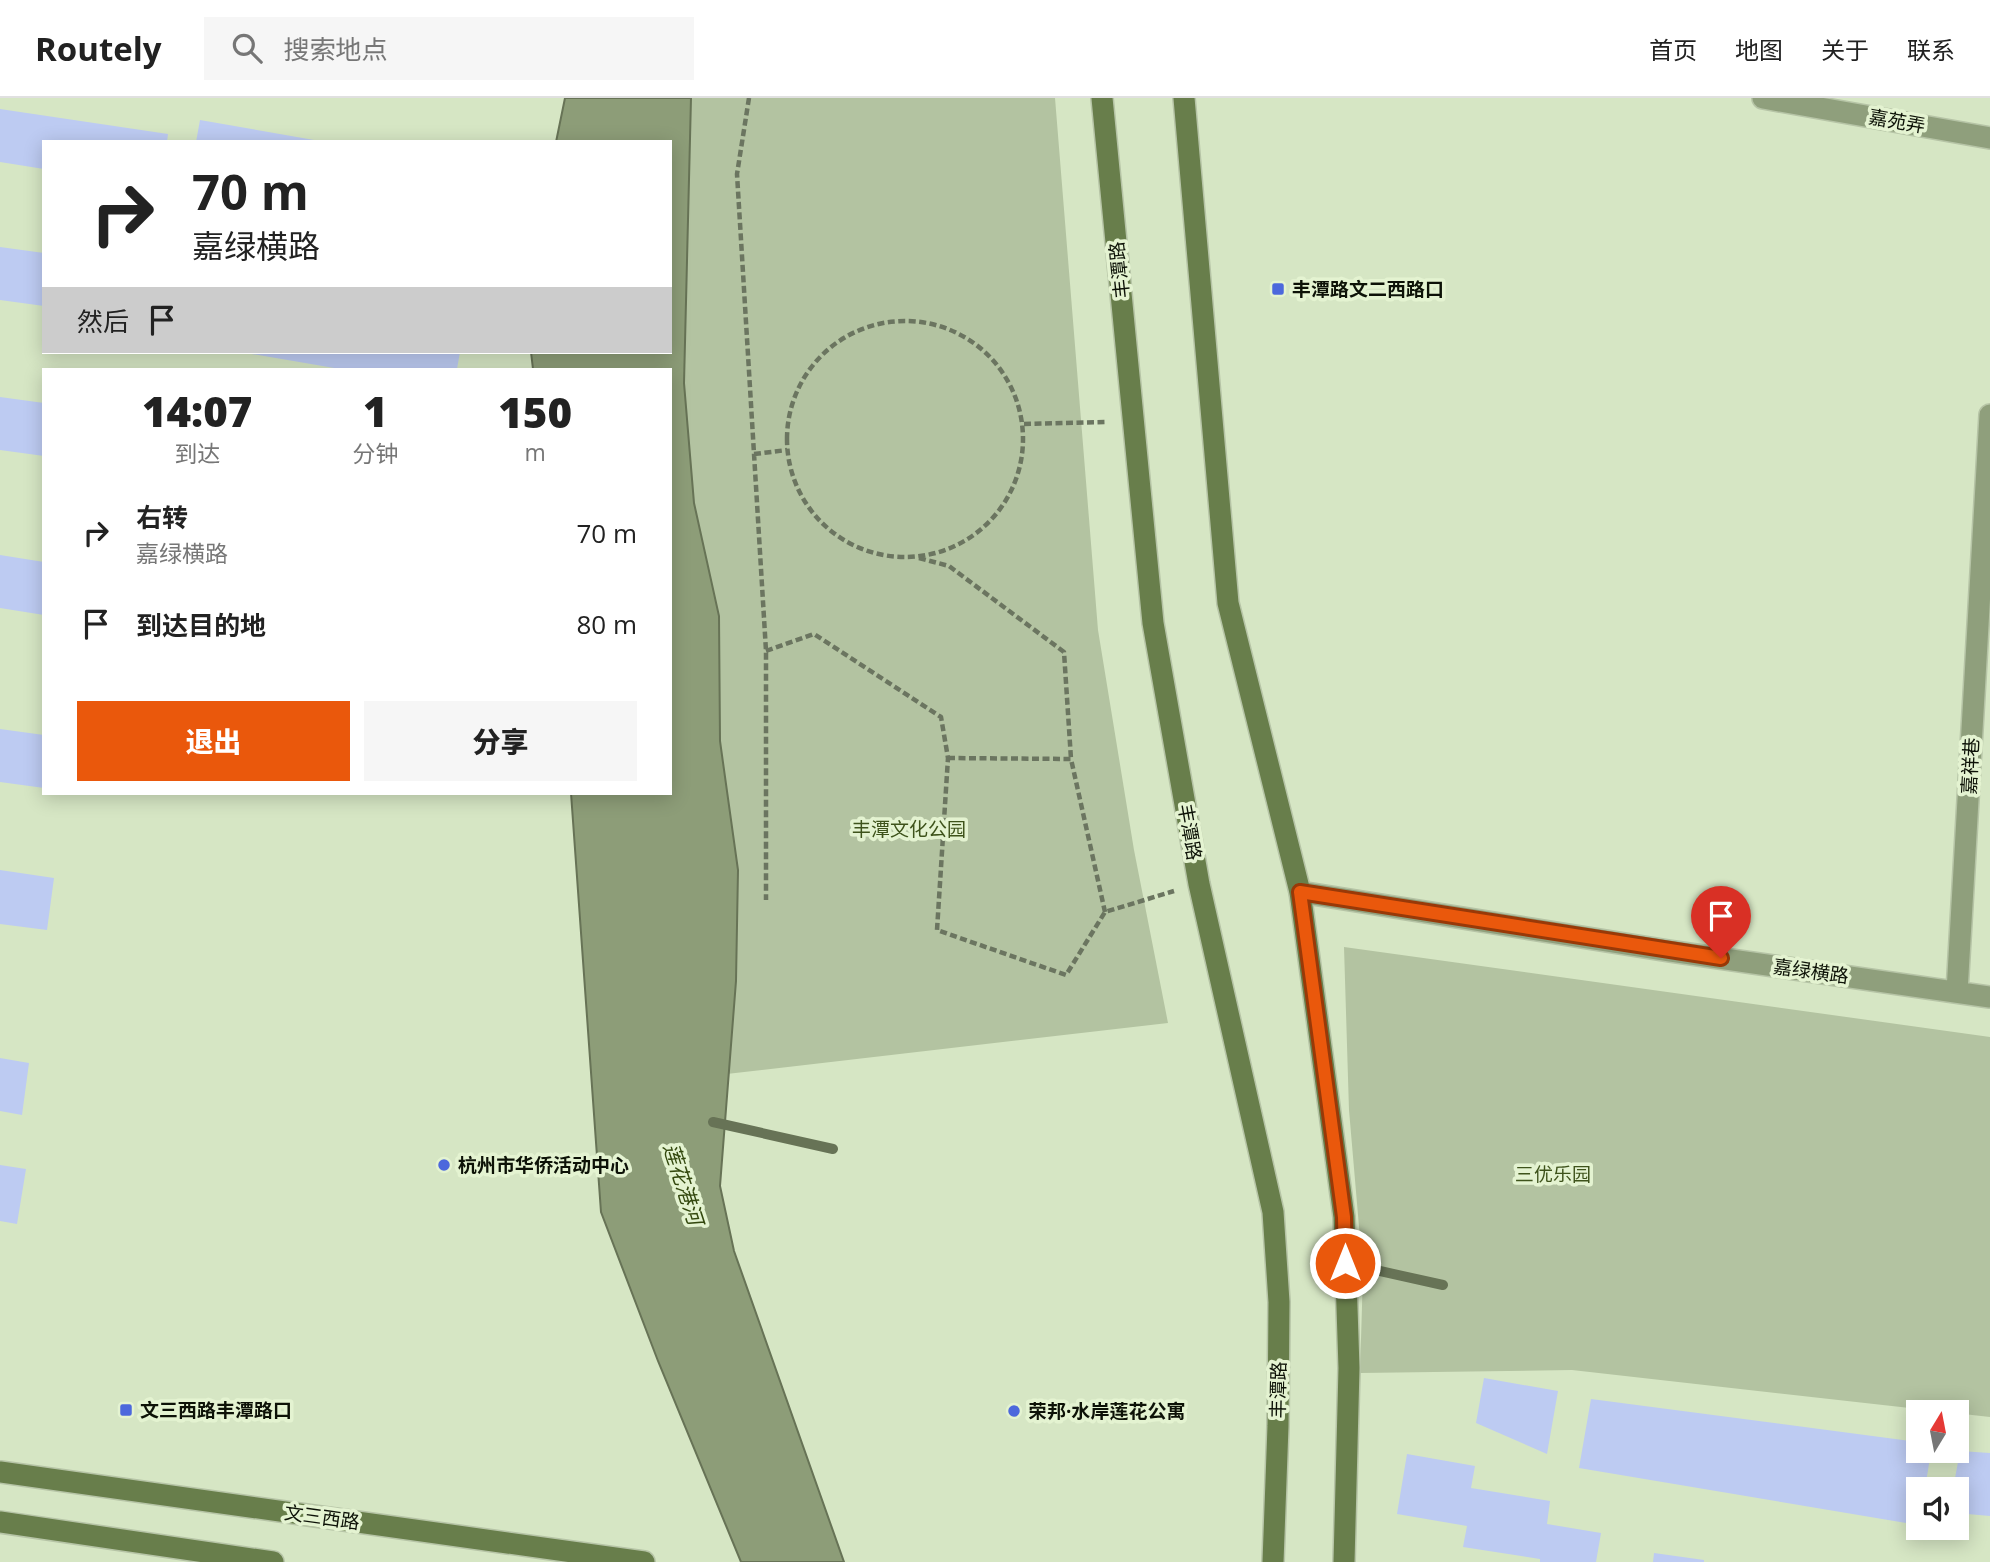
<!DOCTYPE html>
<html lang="zh">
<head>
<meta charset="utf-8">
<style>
	:root { --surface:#fff; --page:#f6f6f6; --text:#222; --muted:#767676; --line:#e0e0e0; --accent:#ea580c }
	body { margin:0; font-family:"Open Sans","Noto Sans SC",sans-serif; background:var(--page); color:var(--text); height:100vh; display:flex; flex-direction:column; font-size:26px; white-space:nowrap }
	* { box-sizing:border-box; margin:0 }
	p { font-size:23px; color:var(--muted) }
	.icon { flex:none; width:38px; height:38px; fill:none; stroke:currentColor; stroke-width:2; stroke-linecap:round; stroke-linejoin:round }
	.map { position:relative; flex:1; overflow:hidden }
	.drawer { position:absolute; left:42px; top:270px; width:630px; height:427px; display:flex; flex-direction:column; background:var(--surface); border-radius:0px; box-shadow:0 4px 18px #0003 }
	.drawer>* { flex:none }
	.hud { position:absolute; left:42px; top:42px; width:630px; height:214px; border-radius:0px; box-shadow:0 4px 18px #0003; background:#fff; color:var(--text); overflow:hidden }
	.needle { width:46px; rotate:10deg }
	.buttons { position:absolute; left:1906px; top:1302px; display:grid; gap:14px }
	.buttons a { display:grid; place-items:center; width:63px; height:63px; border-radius:0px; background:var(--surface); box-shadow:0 4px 18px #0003; font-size:35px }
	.pin { position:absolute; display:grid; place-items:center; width:60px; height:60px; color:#fff; margin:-72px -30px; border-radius:50% 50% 50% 0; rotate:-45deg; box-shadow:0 0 7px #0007 }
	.pin .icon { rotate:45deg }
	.me { position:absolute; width:77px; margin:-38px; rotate:0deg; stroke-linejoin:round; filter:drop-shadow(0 0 5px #0008) }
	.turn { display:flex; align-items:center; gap:24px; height:147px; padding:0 35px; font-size:32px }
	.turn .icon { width:91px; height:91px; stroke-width:2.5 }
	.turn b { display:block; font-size:49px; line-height:60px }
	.then { display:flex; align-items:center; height:66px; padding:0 35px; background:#0003; gap:14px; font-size:26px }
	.eta { display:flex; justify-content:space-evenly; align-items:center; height:119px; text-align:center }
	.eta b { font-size:42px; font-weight:800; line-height:49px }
	.action { display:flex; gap:14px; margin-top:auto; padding:14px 35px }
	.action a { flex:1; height:80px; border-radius:0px; background:var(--accent); color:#fff; font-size:28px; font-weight:800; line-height:80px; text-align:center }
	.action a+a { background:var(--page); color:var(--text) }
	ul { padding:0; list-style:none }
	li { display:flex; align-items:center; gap:21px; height:91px; padding:0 35px }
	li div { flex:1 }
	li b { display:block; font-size:26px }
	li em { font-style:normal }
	header { display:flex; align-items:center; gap:42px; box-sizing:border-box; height:98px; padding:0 35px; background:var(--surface); border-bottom:2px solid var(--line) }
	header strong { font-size:33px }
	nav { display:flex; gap:38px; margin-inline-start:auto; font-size:24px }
	.search { width:490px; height:63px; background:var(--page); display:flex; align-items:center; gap:18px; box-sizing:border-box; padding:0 24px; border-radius:0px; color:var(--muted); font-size:26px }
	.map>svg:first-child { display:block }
	.green { fill:#b3c3a1 }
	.water { fill:#8d9d78; stroke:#677356; stroke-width:2 }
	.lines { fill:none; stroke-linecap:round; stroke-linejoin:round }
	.stream { stroke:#677356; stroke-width:10 }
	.building { fill:#bdcbf2 }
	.street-casing { stroke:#b6c4a6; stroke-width:24 }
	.secondary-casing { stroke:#b6c4a6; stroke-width:24 }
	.path { stroke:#6b7560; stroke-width:4.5; stroke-dasharray:7 3.5; stroke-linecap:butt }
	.street { stroke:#8f9f7c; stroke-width:21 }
	.secondary { stroke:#687e4b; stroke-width:21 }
	.route-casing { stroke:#983908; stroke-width:18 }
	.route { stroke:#ea580c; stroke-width:12 }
	.poi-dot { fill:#4c68dc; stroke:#e4f3d1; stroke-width:2.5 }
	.labels { text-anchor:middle; stroke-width:7; stroke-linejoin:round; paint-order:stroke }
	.street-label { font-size:19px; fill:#0d1207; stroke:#e4f3d1 }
	.poi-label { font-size:19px; font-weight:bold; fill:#0d1207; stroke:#e4f3d1; text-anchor:start }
	.park-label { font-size:19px; fill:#3e531b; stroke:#e4f3d1 }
	.water-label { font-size:21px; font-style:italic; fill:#33480e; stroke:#e4f3d1 }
</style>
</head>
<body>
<header>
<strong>Routely</strong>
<div class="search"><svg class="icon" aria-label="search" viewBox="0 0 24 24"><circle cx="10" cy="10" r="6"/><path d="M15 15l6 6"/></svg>搜索地点</div>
<nav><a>首页</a><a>地图</a><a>关于</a><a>联系</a></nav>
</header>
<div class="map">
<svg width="1990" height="1464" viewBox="0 0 1990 1464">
	<rect width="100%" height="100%" fill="#d6e6c4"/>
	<path class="green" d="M 675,0 L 1055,0 L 1098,532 L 1134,752 L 1168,925 L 709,978 L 670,271 L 670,48 Z
		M 1344,849 L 1990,939 L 1990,1319 L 1572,1272 L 1360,1275 L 1363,1175 L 1349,1012 Z"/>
	<path class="water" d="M 565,0 L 691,0 L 684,285 L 694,405 L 719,518 L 720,643 L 738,772 L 736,883 L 720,1088 L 734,1153 L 844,1464 L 741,1464 L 658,1263 L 601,1114 L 571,695 L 670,695 L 670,271 L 533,271 L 531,254 L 670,254 L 670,44 L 556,44 Z"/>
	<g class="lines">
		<path class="stream" d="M 713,1024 L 833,1051
			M 1344,1165 L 1443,1187"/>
	</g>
	<path class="building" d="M 0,11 L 168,36 L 167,44 L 44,44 L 44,71 L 0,64 Z
		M 200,22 L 314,42 L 314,44 L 196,44 Z
		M 0,149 L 44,155 L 44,208 L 0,202 Z
		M 247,254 L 460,254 L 457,271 L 340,271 L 246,255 Z
		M 0,299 L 44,305 L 44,358 L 0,352 Z
		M 0,457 L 44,464 L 44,517 L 0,510 Z
		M 0,631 L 44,637 L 44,690 L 0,684 Z
		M 0,772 L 54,780 L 47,832 L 0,826 Z
		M 0,960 L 29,965 L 22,1017 L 0,1013 Z
		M 0,1067 L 26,1071 L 17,1126 L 0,1123 Z
		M 1484,1280 L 1558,1293 L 1547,1356 L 1476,1325 Z
		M 1591,1301 L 1918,1344 L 1918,1353 L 1931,1353 L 1925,1391 L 1918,1391 L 1918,1427 L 1579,1370 Z
		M 1960,1353 L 1990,1355 L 1990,1418 L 1956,1415 L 1956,1391 L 1953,1391 Z
		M 1407,1356 L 1475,1368 L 1471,1390 L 1550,1403 L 1547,1426 L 1601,1435 L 1596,1464 L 1540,1464 L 1540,1461 L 1463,1449 L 1467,1428 L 1397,1416 Z
		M 1654,1455 L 1704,1462 L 1704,1464 L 1653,1464 Z"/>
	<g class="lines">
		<g class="street-casing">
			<path id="street" d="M 1763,0 L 1990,40
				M 1300,794 L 1669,853 L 1990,899
				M 1957,894 L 1990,317"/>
		</g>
		<g class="secondary-casing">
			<path id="secondary" d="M 1102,0 L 1153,525 L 1199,786 L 1273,1114 L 1279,1204 L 1278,1328 L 1273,1464
				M 1184,0 L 1228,505 L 1300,794 L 1344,1119 L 1349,1270 L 1344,1464
				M 0,1374 L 644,1464
				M 0,1424 L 273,1464"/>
		</g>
		<path class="path" d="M 749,0 L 737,76 L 766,553 L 766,802
			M787 341a118 118 0 1 1 236 0a118 118 0 1 1-236 0Z
			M 1024,326 L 1107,324
			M 754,356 L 787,352
			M 919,460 L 949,468 L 1064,554 L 1071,661
			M 766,553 L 814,536 L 941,619 L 948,660 L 937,832 L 1066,877 L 1105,814 L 1174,793
			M 948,660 L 1071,661 L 1105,814"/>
		<use href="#street" class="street"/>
		<use href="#secondary" class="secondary"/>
	</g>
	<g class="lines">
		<g class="route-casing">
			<path id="route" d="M 1345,1165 L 1344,1119 L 1300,794 L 1721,860"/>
		</g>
		<use href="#route" class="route"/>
	</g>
	<g class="poi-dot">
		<rect x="1271" y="184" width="14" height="14" rx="3.5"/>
		<circle cx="444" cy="1067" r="7"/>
		<rect x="119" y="1305" width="14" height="14" rx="3.5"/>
		<circle cx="1014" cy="1313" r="7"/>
	</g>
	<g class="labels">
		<g class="street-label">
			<text transform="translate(1897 23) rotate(10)" y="7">嘉苑弄</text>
			<text transform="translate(1119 172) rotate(-96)" y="7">丰潭路</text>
			<text transform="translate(1970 668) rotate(-87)" y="7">嘉祥巷</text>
			<text transform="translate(1190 734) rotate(80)" y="7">丰潭路</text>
			<text transform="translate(1811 873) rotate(8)" y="7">嘉绿横路</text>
			<text transform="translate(1278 1292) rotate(-89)" y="7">丰潭路</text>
			<text transform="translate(322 1419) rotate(8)" y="7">文三西路</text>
		</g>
		<g class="poi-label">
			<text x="1292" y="198">丰潭路文二西路口</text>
			<text x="458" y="1074">杭州市华侨活动中心</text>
			<text x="140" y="1319">文三西路丰潭路口</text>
			<text x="1028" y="1320">荣邦·水岸莲花公寓</text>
		</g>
		<g class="park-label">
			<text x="909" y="738">丰潭文化公园</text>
			<text x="1553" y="1083">三优乐园</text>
		</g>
		<g class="water-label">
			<text transform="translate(683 1086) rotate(72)" y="7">莲花港河</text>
		</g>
	</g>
</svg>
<div class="buttons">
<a><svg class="needle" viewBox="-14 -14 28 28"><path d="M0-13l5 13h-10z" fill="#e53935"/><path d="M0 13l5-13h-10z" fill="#767676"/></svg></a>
<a><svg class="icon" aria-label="sound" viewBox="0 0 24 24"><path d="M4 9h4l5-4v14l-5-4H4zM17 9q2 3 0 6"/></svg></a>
</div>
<div class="pin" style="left:1721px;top:860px;background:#d93025"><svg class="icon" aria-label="arrive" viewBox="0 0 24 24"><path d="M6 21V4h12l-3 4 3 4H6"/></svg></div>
<svg class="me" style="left:1345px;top:1165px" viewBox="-20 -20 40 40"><circle r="17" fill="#ea580c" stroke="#fff" stroke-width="3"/><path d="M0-11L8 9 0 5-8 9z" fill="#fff"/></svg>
<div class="hud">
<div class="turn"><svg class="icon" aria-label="right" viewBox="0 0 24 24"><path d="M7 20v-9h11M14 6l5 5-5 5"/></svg><div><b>70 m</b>嘉绿横路</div></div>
<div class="then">然后<svg class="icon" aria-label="arrive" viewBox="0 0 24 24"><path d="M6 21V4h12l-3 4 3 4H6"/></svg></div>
</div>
<section class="drawer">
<div class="eta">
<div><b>14:07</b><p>到达</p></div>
<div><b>1</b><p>分钟</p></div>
<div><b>150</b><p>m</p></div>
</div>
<ul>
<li><svg class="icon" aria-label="right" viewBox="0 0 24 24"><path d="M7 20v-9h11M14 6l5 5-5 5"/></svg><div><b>右转</b><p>嘉绿横路</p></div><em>70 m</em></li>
<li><svg class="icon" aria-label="arrive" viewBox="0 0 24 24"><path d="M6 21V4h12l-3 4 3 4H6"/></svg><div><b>到达目的地</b></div><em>80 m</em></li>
</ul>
<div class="action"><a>退出</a><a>分享</a></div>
</section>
</div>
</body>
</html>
